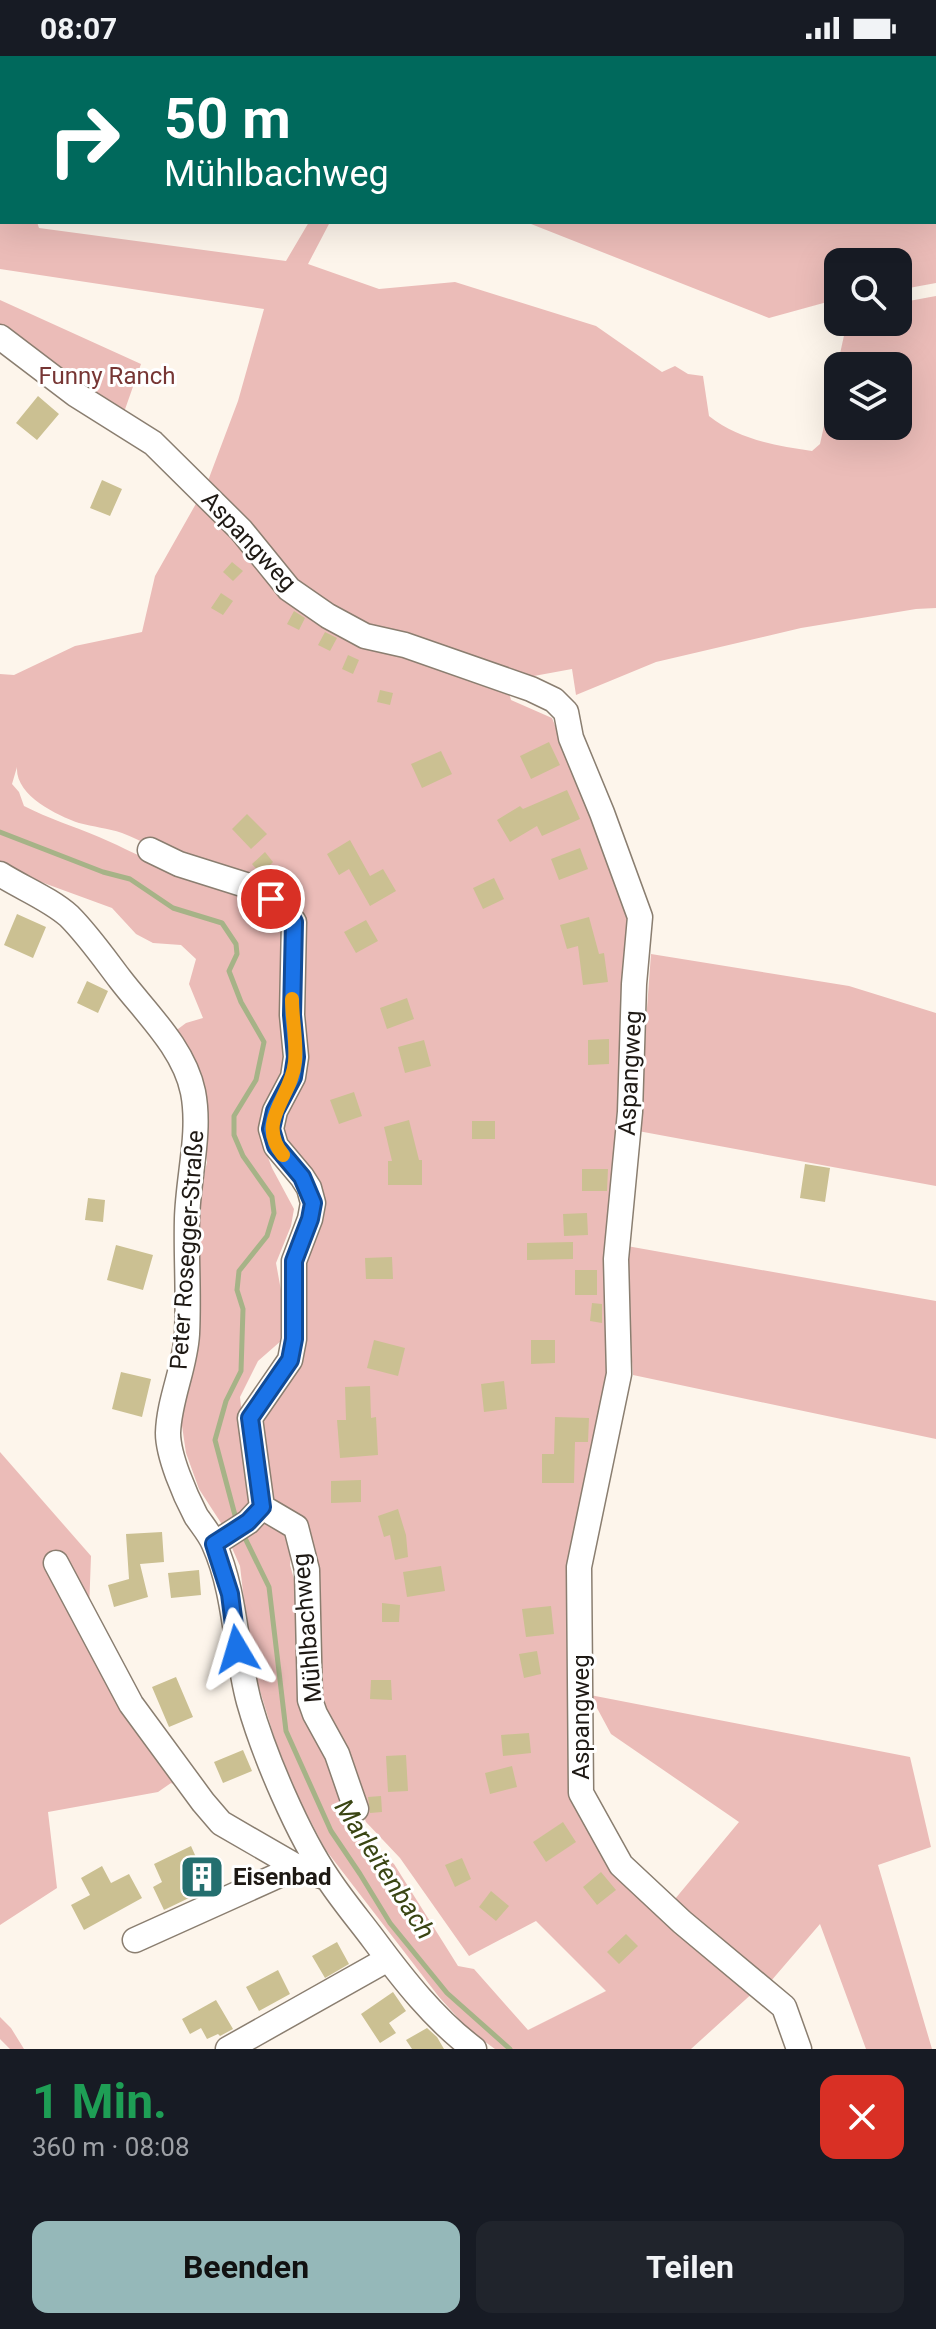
<!DOCTYPE html>
<html lang="de">
<head>
<meta charset="utf-8">
<style>
	:root { --surface:#171b24; --page:#20242c; --text:#f1f3f6; --muted:#9ea1a6; --accent:#95b8b9 }
	body { margin:0; font-family:Roboto,sans-serif; background:var(--page); color:var(--text); height:100vh; display:flex; flex-direction:column; font-size:30px; white-space:nowrap }
	* { box-sizing:border-box; margin:0 }
	p { font-size:26px; color:var(--muted) }
	.icon { flex:none; width:44px; height:44px; fill:none; stroke:currentColor; stroke-width:2; stroke-linecap:round; stroke-linejoin:round }
	.map { position:relative; height:1993px; overflow:hidden }
	.panel { display:flex; flex-direction:column; background:var(--surface); flex:1 }
	.panel>* { flex:none }
	.guide { position:absolute; left:0px; top:0px; width:936px; height:168px; box-shadow:0 8px 32px #0002; background:#00695c; color:#fff; overflow:hidden }
	.buttons { position:absolute; left:824px; top:192px; display:grid; gap:16px }
	.buttons a { display:grid; place-items:center; width:88px; height:88px; border-radius:16px; background:var(--surface); box-shadow:0 8px 32px #0002; font-size:40px }
	.pin { position:absolute; display:grid; place-items:center; width:68px; height:68px; color:#fff; margin:-34px; border:4px solid #fff; border-radius:50%; box-shadow:0 2px 8px #0007 }
	.me { position:absolute; width:88px; margin:-44px; rotate:353deg; stroke-linejoin:round; filter:drop-shadow(0 0 6px #0008) }
	.turn { display:flex; align-items:center; gap:28px; height:168px; padding:0 32px; font-size:36px }
	.turn .icon { width:104px; height:104px; stroke-width:2.5 }
	.turn b { display:block; font-size:56px; line-height:68px }
	.round { display:grid; place-items:center; flex:none; width:84px; height:84px; border-radius:16px; background:var(--page) }
	.headline { display:flex; align-items:center; justify-content:space-between; height:136px; padding:0 32px }
	h1 { font-size:48px; font-weight:700; line-height:60px; color:#1e9e55 }
	.cta { display:flex; gap:16px; margin-top:auto; padding:16px 32px }
	.cta a { flex:1; height:92px; border-radius:16px; background:var(--accent); color:#111; font-size:32px; font-weight:700; line-height:92px; text-align:center }
	.cta a+a { background:var(--page); color:var(--text) }
	.status { display:flex; justify-content:space-between; align-items:center; height:56px; padding:0 40px; background:var(--surface); direction:ltr }
	.status svg { height:22px; fill:currentColor }
	.map>svg:first-child { display:block }
	.green { fill:#ebbcb8; fill-rule:evenodd }
	.lines { fill:none; stroke-linecap:round; stroke-linejoin:round }
	.stream { stroke:#a6b387; stroke-width:5 }
	.building { fill:#cbc092 }
	.minor-casing { stroke:#8a7e70; stroke-width:27 }
	.minor { stroke:#fff; stroke-width:24 }
	.route-casing { stroke:#114b97; stroke-width:20 }
	.route { stroke:#1a73e8; stroke-width:14 }
	.slow { stroke:#f59e0b; stroke-width:14 }
	.labels { text-anchor:middle; stroke-width:6; stroke-linejoin:round; paint-order:stroke }
	.park-label { font-size:24px; fill:#773634; stroke:#fff }
	.street-label { font-size:24px; fill:#1e1914; stroke:#fff }
	.poi-label { font-size:24px; font-weight:bold; fill:#1e1914; stroke:#fff; text-anchor:start }
	.water-label { font-size:26px; font-style:italic; fill:#3a4513; stroke:#fff }
</style>
</head>
<body>
<div class="status"><b>08:07</b><svg viewBox="0 0 49 12"><path d="M0 12V9h3v3zM5 12V6h3v6zM10 12V3h3v9zM15 12V0h3v12zM26 1h20v11H26zM47 4h2v5h-2z"/></svg></div>
<div class="map">
<svg width="936" height="1993" viewBox="0 0 936 1993">
	<rect width="100%" height="100%" fill="#fdf5eb"/>
	<path class="green" d="M 0,0 L 103,2 L 2,2 L 2,166 L 37,166 L 39,172 L 286,205 L 309,166 L 330,166 L 308,208 L 379,233 L 455,226 L 596,270 L 662,316 L 675,310 L 688,318 L 703,320 L 709,360 C 739,384 775,389 812,395 L 820,388 L 847,266 L 898,266 L 898,247 L 936,240 L 936,552 L 916,553 L 801,572 L 656,606 L 576,639 L 572,613 L 506,625 L 511,644 L 552,662 L 634,866 L 610,1201 L 614,1320 L 571,1523 L 568,1625 L 573,1741 L 617,1816 L 677,1872 L 756,1934 L 691,1993 L 495,1993 L 470,1975 L 439,1941 L 325,1793 L 297,1739 L 275,1684 L 251,1605 L 240,1510 L 221,1467 L 199,1433 L 186,1397 L 181,1363 L 199,1258 L 196,1203 L 198,1146 L 207,1106 L 196,1029 L 170,979 L 186,967 L 203,962 L 189,928 L 196,903 L 181,889 L 153,887 L 136,878 L 112,852 L 0,811 L 0,618 L 14,619 L 75,590 L 142,576 L 155,520 L 206,430 L 238,345 L 264,253 L 0,213 ZM 838,310 L 898,310 L 898,370 L 838,370 ZM 17,711 C 15,739 56,759 79,767 C 93,771 108,772 122,777 C 142,784 160,797 179,805 L 188,802 L 194,810 L 252,826 L 297,858 L 299,866 C 298,887 294,911 296,933 C 297,955 306,977 306,999 C 306,1024 276,1045 277,1072 C 278,1098 306,1109 315,1132 C 326,1159 303,1183 299,1208 C 297,1224 300,1241 300,1257 C 300,1306 283,1324 256,1361 L 269,1441 L 296,1463 L 300,1470 L 316,1540 L 312,1615 L 318,1656 L 334,1685 L 366,1766 L 400,1802 L 469,1900 L 536,1865 L 606,1935 L 528,1974 L 474,1913 L 458,1910 L 394,1808 L 366,1784 L 355,1767 L 347,1742 L 327,1698 L 304,1657 L 306,1638 L 300,1544 L 290,1509 L 293,1481 L 284,1469 L 261,1458 L 256,1447 L 248,1414 L 240,1341 L 258,1305 L 282,1284 L 282,1240 L 276,1207 L 291,1170 L 294,1153 L 272,1112 L 263,1088 L 265,1064 L 273,1033 L 287,1001 L 283,865 C 253,830 213,827 173,813 C 147,805 123,791 99,781 C 73,770 49,763 24,750 L 19,736 L 12,728 Z
		M 576,0 L 936,0 L 936,227 L 898,234 L 898,206 L 838,206 L 838,243 L 769,262 L 526,166 L 934,166 L 934,2 L 573,2 Z
		M 0,244 L 141,308 L 123,359 L 0,275 Z
		M 651,898 L 849,930 L 936,957 L 936,1130 L 638,1075 Z
		M 627,1190 L 936,1245 L 936,1383 L 633,1319 L 626,1222 Z
		M 0,1396 L 91,1500 L 89,1554 L 192,1738 L 171,1727 L 158,1736 L 48,1756 L 57,1832 L 0,1869 Z
		M 590,1639 L 910,1701 L 931,1791 L 878,1809 L 932,1993 L 866,1993 L 820,1868 L 771,1925 L 670,1849 L 739,1766 L 611,1678 Z
		M 0,1961 L 11,1972 L 24,1993 L 10,1993 L 0,1983 Z"/>
	<g class="lines">
		<path class="stream" d="M 0,776 L 103,816 L 130,823 L 173,852 L 222,867 L 236,888 L 237,898 L 229,915 L 241,946 L 264,986 L 256,1024 L 234,1060 L 234,1079 L 243,1100 L 272,1141 L 274,1157 L 267,1180 L 239,1215 L 237,1234 L 243,1253 L 241,1315 L 226,1345 L 215,1384 L 236,1463
			M 242,1476 L 269,1531 L 286,1675 L 331,1775 L 360,1818 L 390,1867 L 447,1937 L 510,1993"/>
	</g>
	<path class="building" d="M 38,340 L 59,358 L 37,384 L 16,367 Z
		M 102,424 L 122,433 L 110,460 L 90,452 Z
		M 232,506 L 243,515 L 233,525 L 223,516 Z
		M 221,537 L 233,545 L 223,559 L 211,552 Z
		M 294,555 L 305,562 L 299,574 L 287,568 Z
		M 325,576 L 337,582 L 330,595 L 318,589 Z
		M 348,599 L 359,604 L 353,618 L 342,613 Z
		M 380,634 L 393,637 L 390,649 L 377,646 Z
		M 549,686 L 560,709 L 531,723 L 520,700 Z
		M 441,695 L 452,718 L 422,732 L 411,708 Z
		M 567,734 L 580,763 L 542,780 L 537,770 L 510,786 L 497,764 L 520,750 L 523,753 Z
		M 247,758 L 267,778 L 251,793 L 232,773 Z
		M 350,784 L 370,820 L 383,813 L 396,835 L 370,850 L 349,813 L 339,819 L 327,798 Z
		M 580,792 L 588,813 L 559,824 L 551,803 Z
		M 265,796 L 273,806 L 261,818 L 252,808 Z
		M 494,822 L 504,843 L 483,853 L 473,832 Z
		M 17,858 L 46,871 L 33,902 L 4,889 Z
		M 589,861 L 599,898 L 604,897 L 608,926 L 583,929 L 578,890 L 567,893 L 560,869 Z
		M 366,864 L 378,885 L 356,897 L 344,876 Z
		M 87,925 L 108,935 L 98,957 L 77,947 Z
		M 407,942 L 414,963 L 387,973 L 380,952 Z
		M 609,983 L 609,1008 L 588,1009 L 588,984 Z
		M 424,984 L 431,1010 L 405,1017 L 398,991 Z
		M 354,1036 L 362,1060 L 339,1068 L 330,1044 Z
		M 409,1064 L 419,1104 L 422,1104 L 422,1129 L 388,1129 L 388,1105 L 392,1105 L 384,1071 Z
		M 472,1065 L 495,1065 L 495,1083 L 472,1083 Z
		M 805,1108 L 830,1112 L 825,1146 L 800,1142 Z
		M 582,1113 L 608,1113 L 607,1135 L 582,1135 Z
		M 88,1142 L 105,1144 L 103,1166 L 85,1164 Z
		M 587,1157 L 588,1179 L 564,1180 L 563,1158 Z
		M 573,1186 L 573,1203 L 527,1204 L 527,1187 Z
		M 116,1189 L 153,1199 L 143,1234 L 107,1224 Z
		M 392,1201 L 393,1223 L 366,1223 L 365,1202 Z
		M 575,1214 L 597,1214 L 597,1239 L 575,1239 Z
		M 592,1247 L 602,1248 L 602,1267 L 590,1265 Z
		M 374,1284 L 405,1292 L 398,1320 L 367,1312 Z
		M 531,1284 L 555,1284 L 555,1307 L 531,1308 Z
		M 121,1316 L 151,1323 L 142,1361 L 112,1353 Z
		M 504,1325 L 507,1353 L 484,1356 L 481,1328 Z
		M 370,1330 L 371,1362 L 376,1361 L 378,1399 L 340,1402 L 337,1364 L 346,1364 L 345,1331 Z
		M 555,1361 L 589,1362 L 588,1386 L 575,1386 L 574,1427 L 542,1427 L 542,1398 L 554,1398 Z
		M 361,1424 L 361,1446 L 331,1447 L 331,1425 Z
		M 398,1453 L 406,1479 L 408,1501 L 395,1504 L 390,1479 L 384,1481 L 378,1460 Z
		M 162,1476 L 164,1506 L 140,1508 L 148,1541 L 114,1551 L 108,1529 L 129,1523 L 126,1478 Z
		M 441,1510 L 445,1535 L 407,1541 L 403,1516 Z
		M 199,1514 L 201,1539 L 171,1542 L 168,1517 Z
		M 382,1547 L 400,1549 L 399,1566 L 382,1566 Z
		M 551,1550 L 554,1578 L 526,1581 L 522,1553 Z
		M 537,1595 L 541,1618 L 524,1622 L 519,1598 Z
		M 176,1621 L 193,1661 L 169,1671 L 152,1631 Z
		M 371,1624 L 391,1624 L 392,1644 L 370,1643 Z
		M 529,1677 L 531,1697 L 503,1700 L 501,1679 Z
		M 243,1694 L 252,1715 L 223,1727 L 214,1706 Z
		M 406,1699 L 408,1735 L 388,1736 L 386,1700 Z
		M 512,1710 L 517,1731 L 490,1738 L 485,1717 Z
		M 381,1740 L 382,1756 L 370,1757 L 368,1741 Z
		M 563,1766 L 576,1786 L 546,1806 L 533,1786 Z
		M 191,1790 L 199,1808 L 194,1820 L 213,1811 L 220,1827 L 164,1854 L 153,1831 L 162,1826 L 154,1808 Z
		M 462,1802 L 471,1823 L 455,1831 L 445,1809 Z
		M 102,1810 L 111,1827 L 129,1818 L 142,1842 L 84,1874 L 71,1849 L 90,1839 L 81,1822 Z
		M 601,1816 L 616,1834 L 597,1849 L 583,1831 Z
		M 491,1835 L 509,1850 L 496,1865 L 479,1851 Z
		M 626,1878 L 638,1890 L 619,1908 L 607,1896 Z
		M 337,1886 L 349,1908 L 325,1922 L 312,1900 Z
		M 278,1914 L 290,1938 L 259,1955 L 246,1931 Z
		M 393,1936 L 406,1955 L 389,1967 L 396,1977 L 380,1987 L 361,1958 Z
		M 216,1944 L 233,1973 L 220,1980 L 218,1978 L 207,1983 L 201,1972 L 190,1978 L 182,1963 Z
		M 427,1972 L 437,1981 L 444,1993 L 412,1993 L 406,1984 Z"/>
	<g class="lines">
		<g class="minor-casing">
			<path id="minor" d="M 0,281 L 75,338 L 153,387 L 241,474 L 289,533 L 328,560 L 365,580 L 405,589 L 531,633 L 554,644 L 566,656 L 571,682 L 602,757 L 640,861 L 634,928 L 630,1056 L 616,1203 L 619,1318 L 579,1511 L 581,1737 L 621,1809 L 682,1866 L 784,1951 L 799,1993
				M 150,794 L 179,808 L 252,831 L 283,851 L 294,866 L 292,959 L 296,1001 L 293,1021 L 275,1055 L 271,1073 L 276,1090 L 302,1121 L 309,1132 L 313,1147 L 310,1163 L 294,1205 L 294,1283 L 290,1304 L 250,1362 L 262,1451 L 296,1471 L 307,1514 L 310,1644 L 315,1658 L 337,1698 L 356,1753
				M 0,818 C 22,832 50,843 69,860 C 88,879 104,902 120,923 C 146,957 184,992 193,1036 C 201,1077 188,1121 187,1163 C 186,1201 189,1240 187,1278 C 185,1312 169,1343 168,1377 C 168,1400 185,1439 196,1460 C 202,1469 210,1478 214,1488 C 236,1537 235,1594 249,1646 C 264,1699 298,1779 329,1824 C 343,1845 359,1864 374,1884 C 403,1923 434,1963 474,1993
				M 214,1488 L 248,1466 L 262,1451
				M 56,1507 L 131,1648 L 203,1746 L 221,1767 L 297,1811 L 327,1822
				M 135,1884 L 297,1811
				M 228,1993 L 388,1903"/>
		</g>
		<use href="#minor" class="minor"/>
	</g>
	<g class="lines">
		<g class="route-casing">
			<path id="route" d="M 237,1593 L 230,1538 L 214,1488 L 248,1466 L 262,1451 L 250,1362 L 290,1304 L 294,1283 L 294,1205 L 310,1163 L 313,1147 L 302,1121 L 276,1090 L 271,1073 L 275,1055 L 293,1021 L 296,1001 L 292,959 L 294,866 L 289,857 L 271,843"/>
		</g>
		<use href="#route" class="route"/>
		<path class="slow" d="M 283,1099 C 255,1065 292,1041 295,1006 C 297,986 292,964 292,943"/>
	</g>
	<defs>
		<g id="building-square" transform="scale(2.3)"><rect x="-9" y="-9" width="18" height="18" rx="4" fill="#246f6f" stroke="#fff"/><path d="M-4-6H4V6H1V3H-1V6H-4ZM-2.5-4.3h1.7v1.8h-1.7ZM.8-4.3h1.7v1.8H.8ZM-2.5-1h1.7V.8h-1.7ZM.8-1h1.7V.8H.8Z" fill="#fff"/></g>
	</defs>
	<g fill-rule="evenodd">
		<use href="#building-square" x="202" y="1821"/>
	</g>
	<g class="labels">
		<g class="park-label">
			<text x="107" y="328">Funny Ranch</text>
		</g>
		<g class="street-label">
			<text transform="translate(249 485) rotate(47)" y="8">Aspangweg</text>
			<text transform="translate(630 1017) rotate(-87)" y="8">Aspangweg</text>
			<text transform="translate(187 1194) rotate(-86)" y="8">Peter Rosegger-Straße</text>
			<text transform="translate(307 1572) rotate(-95)" y="8">Mühlbachweg</text>
			<text transform="translate(581 1661) rotate(-90)" y="8">Aspangweg</text>
		</g>
		<g class="poi-label">
			<text x="233" y="1829">Eisenbad</text>
		</g>
		<g class="water-label">
			<text transform="translate(385 1813) rotate(57)" y="9">Marleitenbach</text>
		</g>
	</g>
</svg>
<div class="buttons">
<a><svg class="icon" aria-label="search" viewBox="0 0 24 24"><circle cx="10" cy="10" r="6"/><path d="M15 15l6 6"/></svg></a>
<a><svg class="icon" aria-label="layers" viewBox="0 0 24 24"><path d="M12 4l9 5-9 5-9-5zM3 14l9 5 9-5"/></svg></a>
</div>
<div class="pin" style="left:271px;top:843px;background:#d93025"><svg class="icon" aria-label="arrive" viewBox="0 0 24 24"><path d="M6 21V4h12l-3 4 3 4H6"/></svg></div>
<svg class="me" style="left:237px;top:1593px" viewBox="-20 -20 40 40"><path d="M0-17L14 15 0 8-14 15z" fill="#1a73e8" stroke="#fff" stroke-width="4"/></svg>
<div class="guide">
<div class="turn"><svg class="icon" aria-label="right" viewBox="0 0 24 24"><path d="M7 20v-9h11M14 6l5 5-5 5"/></svg><div><b>50 m</b>Mühlbachweg</div></div>
</div>
</div>
<section class="panel">
<div class="headline"><div><h1>1 Min.</h1><p>360 m · 08:08</p></div><a class="round" style="background:#d93025;color:#fff"><svg class="icon" aria-label="close" viewBox="0 0 24 24"><path d="M6 6l12 12M18 6L6 18"/></svg></a></div>
<div class="cta"><a>Beenden</a><a>Teilen</a></div>
</section>
</body>
</html>
